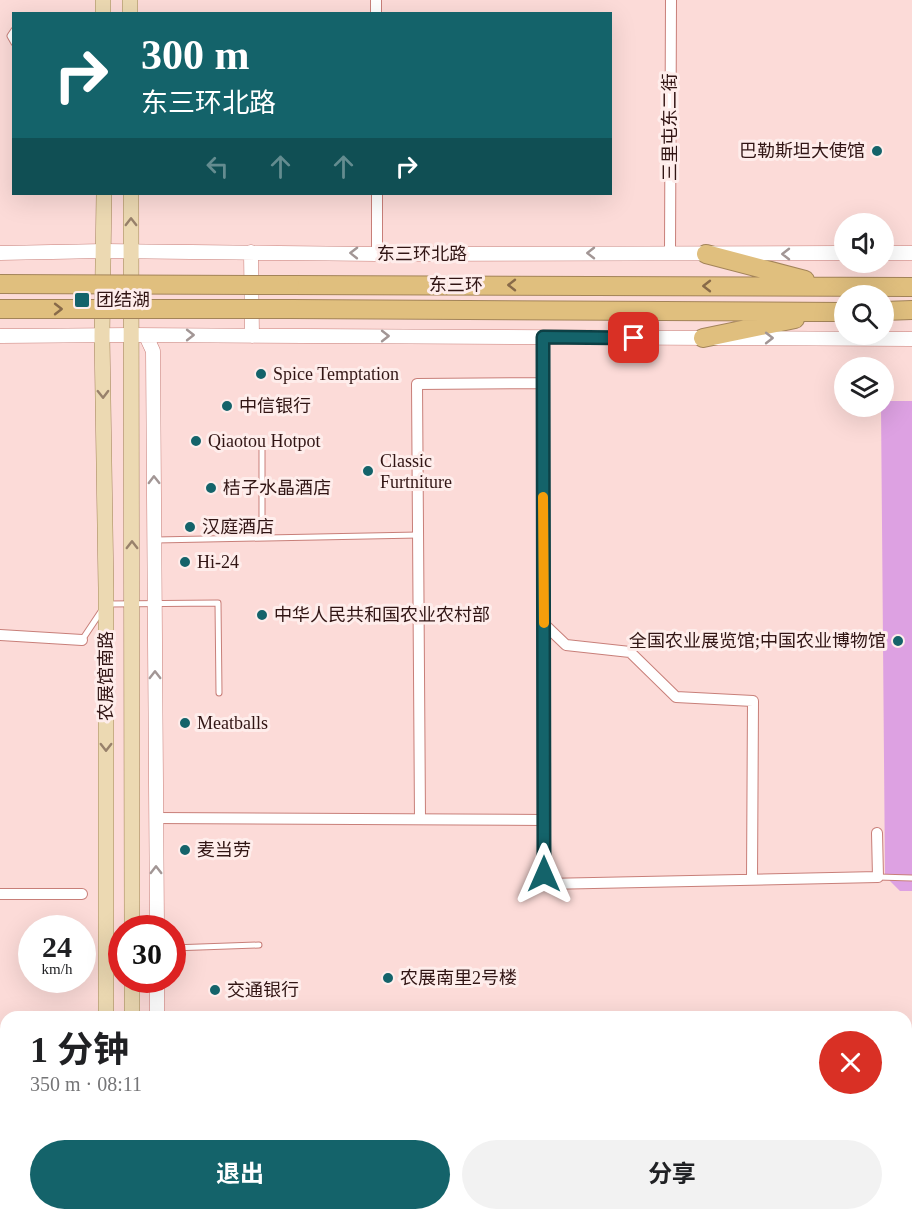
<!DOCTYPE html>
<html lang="zh">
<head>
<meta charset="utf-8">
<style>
	:root { --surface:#fff; --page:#f2f2f2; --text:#202124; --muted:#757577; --accent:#14636a }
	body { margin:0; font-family:"Times New Roman","Noto Sans SC",serif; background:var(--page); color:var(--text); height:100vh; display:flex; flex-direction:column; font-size:22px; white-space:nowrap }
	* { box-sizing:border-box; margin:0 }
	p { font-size:20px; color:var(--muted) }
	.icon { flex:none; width:33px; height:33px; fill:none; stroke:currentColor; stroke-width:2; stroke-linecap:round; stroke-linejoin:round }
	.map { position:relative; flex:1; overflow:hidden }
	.drawer { position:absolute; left:0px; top:1011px; width:912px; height:210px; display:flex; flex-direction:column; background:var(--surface); border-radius:18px 18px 0 0; box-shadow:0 6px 24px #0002 }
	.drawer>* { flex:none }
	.guide { position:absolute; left:12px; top:12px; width:600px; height:183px; border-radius:0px; box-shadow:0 6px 24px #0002; background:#14636a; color:#fff; overflow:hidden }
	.controls { position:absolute; left:834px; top:213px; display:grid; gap:12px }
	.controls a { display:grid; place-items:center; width:60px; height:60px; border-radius:50%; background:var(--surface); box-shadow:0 6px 24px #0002; font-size:30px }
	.speed { position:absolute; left:18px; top:915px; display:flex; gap:12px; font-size:30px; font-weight:700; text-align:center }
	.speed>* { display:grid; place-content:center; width:78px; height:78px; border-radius:50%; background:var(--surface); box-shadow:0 6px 24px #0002; line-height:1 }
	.speed small { font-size:15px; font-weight:400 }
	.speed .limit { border:9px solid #d22; background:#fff; color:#111 }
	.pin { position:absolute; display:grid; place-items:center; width:51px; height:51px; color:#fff; margin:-26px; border-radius:12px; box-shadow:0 3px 9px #0006 }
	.me { position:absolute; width:66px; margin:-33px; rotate:0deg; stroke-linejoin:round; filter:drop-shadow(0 0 4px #0008) }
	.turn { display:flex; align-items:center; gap:21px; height:126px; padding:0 30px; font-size:27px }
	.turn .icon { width:78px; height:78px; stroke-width:2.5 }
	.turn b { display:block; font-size:42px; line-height:51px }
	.lanes { display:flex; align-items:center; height:57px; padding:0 30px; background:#0003; justify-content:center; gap:30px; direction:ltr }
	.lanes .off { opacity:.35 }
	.round { display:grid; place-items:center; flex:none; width:63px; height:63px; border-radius:32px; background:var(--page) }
	.overview { display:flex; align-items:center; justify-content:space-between; height:102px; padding:0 30px }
	h1 { font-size:36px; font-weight:700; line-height:45px }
	.cta { display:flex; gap:12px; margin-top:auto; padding:12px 30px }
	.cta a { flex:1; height:69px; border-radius:36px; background:var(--accent); color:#fff; font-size:24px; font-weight:700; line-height:69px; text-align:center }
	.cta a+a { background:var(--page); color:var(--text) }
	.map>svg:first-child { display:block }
	.green { fill:#dda1e2 }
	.water { fill:#6990e5 }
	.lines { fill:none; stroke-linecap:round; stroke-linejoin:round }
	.lane-casing { stroke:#c87f79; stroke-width:7 }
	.street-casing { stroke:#c87f79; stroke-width:12 }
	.secondary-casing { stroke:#c87f79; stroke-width:15 }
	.primary-casing { stroke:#a38459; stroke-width:16 }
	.highway-casing { stroke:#a38459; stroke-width:20 }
	.lane { stroke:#fff; stroke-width:5 }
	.street { stroke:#fff; stroke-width:10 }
	.secondary { stroke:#fff; stroke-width:14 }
	.primary { stroke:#ecd9b2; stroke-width:15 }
	.highway { stroke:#e0bf7e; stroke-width:18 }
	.highway-bridge-casing { stroke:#a38459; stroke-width:20; stroke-linecap:butt }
	.highway-bridge { stroke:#e0bf7e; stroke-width:18 }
	.oneway { stroke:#98816b }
	.oneway2 { stroke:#a29695 }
	.oneway3 { stroke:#886a49 }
	.route-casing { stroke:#0d4045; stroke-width:15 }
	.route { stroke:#14636a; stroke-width:10 }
	.slow { stroke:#f59e0b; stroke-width:10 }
	.poi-dot { fill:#14636a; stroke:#feedeb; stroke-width:2 }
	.labels { text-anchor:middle; stroke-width:6; stroke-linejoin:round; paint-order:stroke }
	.street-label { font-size:18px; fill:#311514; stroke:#feedeb }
	.poi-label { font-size:18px; fill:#311514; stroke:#feedeb; text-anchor:start }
</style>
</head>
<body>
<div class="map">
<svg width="912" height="1221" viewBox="0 0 912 1221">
	<rect width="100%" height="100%" fill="#fcdbd8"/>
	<path class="green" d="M 884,401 L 912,401 L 912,891 L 900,891 L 885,876 L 881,407 L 884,406 Z
		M 906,1100 L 912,1100 L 912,1221 L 176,1221 L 175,1215 L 906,1215 Z"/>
	<path class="water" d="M 796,1215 L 830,1215 L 832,1221 L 787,1221 Z"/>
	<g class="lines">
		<g class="lane-casing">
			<path id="lane" d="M 14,30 L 10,36 L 14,43
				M 262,447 L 262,538
				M 156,540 L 418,535
				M 109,604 L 218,603 L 219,693
				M 82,640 L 102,610
				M 878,877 L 912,878
				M 172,948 L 259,945"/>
		</g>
		<g class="street-casing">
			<path id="street" d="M 376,0 L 376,14
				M 377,194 L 377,254
				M 670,253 L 671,0
				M 543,383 L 543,337
				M 544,624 L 566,645 L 630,652 L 676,697 L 753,701 L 752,879
				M 0,635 L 82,640
				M 156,818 L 544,820
				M 420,819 L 417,384 L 543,383 L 545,884 L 878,877 L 877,833
				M 0,894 L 82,894"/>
		</g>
		<g class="secondary-casing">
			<path id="secondary" d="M 251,252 L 252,336
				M 0,253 L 104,251 L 377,254 L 844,253
				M 884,253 L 912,253
				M 0,336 L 131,335 L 912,339
				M 146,336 L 153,351 L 157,928
				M 157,980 L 157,1017
				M 0,1091 L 6,1091"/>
		</g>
		<g class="primary-casing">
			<path id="primary" d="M 103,0 L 103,14
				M 130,0 L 130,14
				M 104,194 L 102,336 L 106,588 L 106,1017
				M 131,194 L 132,928
				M 132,980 L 132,1017
				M 106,1215 L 106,1221
				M 132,1215 L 132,1221"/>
		</g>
		<g class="highway-casing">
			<path id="highway" d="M 706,254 L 805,280
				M 290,285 L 912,287
				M 290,309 L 844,312
				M 884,311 L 912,310
				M 703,338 L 795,319"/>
		</g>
		<use href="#lane" class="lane"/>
		<use href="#street" class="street"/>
		<use href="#secondary" class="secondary"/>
		<use href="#primary" class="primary"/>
		<use href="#highway" class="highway"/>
		<g class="highway-bridge-casing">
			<path id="highway-bridge" d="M 0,284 L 290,285
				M 0,309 L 290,309"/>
		</g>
		<use href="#highway-bridge" class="highway-bridge"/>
	</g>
	<defs><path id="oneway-chevron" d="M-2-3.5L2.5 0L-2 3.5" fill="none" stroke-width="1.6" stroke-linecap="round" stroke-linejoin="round" transform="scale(1.5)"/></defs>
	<g class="oneway">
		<use href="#oneway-chevron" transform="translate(131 222) rotate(-90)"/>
		<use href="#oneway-chevron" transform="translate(103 394) rotate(89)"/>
		<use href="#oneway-chevron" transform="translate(132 545) rotate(-90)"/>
		<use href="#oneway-chevron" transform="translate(106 747) rotate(90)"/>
	</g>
	<g class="oneway2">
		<use href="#oneway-chevron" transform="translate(354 253) rotate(-179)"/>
		<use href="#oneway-chevron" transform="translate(591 253) rotate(180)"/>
		<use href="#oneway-chevron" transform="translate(786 254) rotate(180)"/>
		<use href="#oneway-chevron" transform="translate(190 335)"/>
		<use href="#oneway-chevron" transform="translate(385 336)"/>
		<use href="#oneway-chevron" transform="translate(769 338)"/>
		<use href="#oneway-chevron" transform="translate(154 480) rotate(-91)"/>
		<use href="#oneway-chevron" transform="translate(155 675) rotate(-90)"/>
		<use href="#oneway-chevron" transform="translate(156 870) rotate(-90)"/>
	</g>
	<g class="oneway3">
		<use href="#oneway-chevron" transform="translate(512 285) rotate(-180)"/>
		<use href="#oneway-chevron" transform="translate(707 286) rotate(-180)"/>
		<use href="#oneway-chevron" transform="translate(58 309)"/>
	</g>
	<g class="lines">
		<g class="route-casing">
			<path id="route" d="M 544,874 L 543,337 L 634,338"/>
		</g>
		<use href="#route" class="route"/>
		<path class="slow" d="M 543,497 L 544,623"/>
	</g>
	<g class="poi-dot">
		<circle cx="877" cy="151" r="6"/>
		<rect x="74" y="292" width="16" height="16" rx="3"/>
		<circle cx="261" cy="374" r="6"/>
		<circle cx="227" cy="406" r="6"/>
		<circle cx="196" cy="441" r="6"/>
		<circle cx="368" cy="471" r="6"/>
		<circle cx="211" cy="488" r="6"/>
		<circle cx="190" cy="527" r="6"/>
		<circle cx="185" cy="562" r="6"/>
		<circle cx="262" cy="615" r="6"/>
		<circle cx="898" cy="641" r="6"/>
		<circle cx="185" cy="723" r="6"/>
		<circle cx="185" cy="850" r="6"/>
		<circle cx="388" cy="978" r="6"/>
		<circle cx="215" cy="990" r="6"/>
	</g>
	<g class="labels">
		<g class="street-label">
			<text transform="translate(670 127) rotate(-90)" y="6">三里屯东二街</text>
			<text x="422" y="260">东三环北路</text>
			<text x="456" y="291">东三环</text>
			<text transform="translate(106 676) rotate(-90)" y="6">农展馆南路</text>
		</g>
		<g class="poi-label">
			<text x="865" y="157" text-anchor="end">巴勒斯坦大使馆</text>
			<text x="96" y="306">团结湖</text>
			<text x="273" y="380">Spice Temptation</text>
			<text x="239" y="412">中信银行</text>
			<text x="208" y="447">Qiaotou Hotpot</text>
			<text x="380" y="467">Classic<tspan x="380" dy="21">Furtniture</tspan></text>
			<text x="223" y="494">桔子水晶酒店</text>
			<text x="202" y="533">汉庭酒店</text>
			<text x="197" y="568">Hi-24</text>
			<text x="274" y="621">中华人民共和国农业农村部</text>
			<text x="886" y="647" text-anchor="end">全国农业展览馆;中国农业博物馆</text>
			<text x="197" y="729">Meatballs</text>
			<text x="197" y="856">麦当劳</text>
			<text x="400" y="984">农展南里2号楼</text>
			<text x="227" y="996">交通银行</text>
		</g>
	</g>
</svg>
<div class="controls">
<a><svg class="icon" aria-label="sound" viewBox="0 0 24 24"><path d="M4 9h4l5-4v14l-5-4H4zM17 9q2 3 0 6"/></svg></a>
<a><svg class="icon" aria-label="search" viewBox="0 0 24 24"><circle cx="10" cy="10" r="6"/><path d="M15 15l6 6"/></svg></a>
<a><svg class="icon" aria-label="layers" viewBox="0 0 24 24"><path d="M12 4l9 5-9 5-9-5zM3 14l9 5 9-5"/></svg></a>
</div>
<div class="speed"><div>24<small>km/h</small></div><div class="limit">30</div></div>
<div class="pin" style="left:634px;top:338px;background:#d93025"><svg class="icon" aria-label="arrive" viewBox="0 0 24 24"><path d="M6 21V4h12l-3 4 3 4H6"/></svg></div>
<svg class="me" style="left:544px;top:874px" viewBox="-20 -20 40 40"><path d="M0-17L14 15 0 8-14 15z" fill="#14636a" stroke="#fff" stroke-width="4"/></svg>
<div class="guide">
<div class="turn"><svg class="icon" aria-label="right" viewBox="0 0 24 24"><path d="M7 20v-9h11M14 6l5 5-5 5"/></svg><div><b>300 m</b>东三环北路</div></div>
<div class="lanes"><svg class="icon off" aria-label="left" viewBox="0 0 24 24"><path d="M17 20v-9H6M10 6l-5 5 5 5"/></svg><svg class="icon off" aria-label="ahead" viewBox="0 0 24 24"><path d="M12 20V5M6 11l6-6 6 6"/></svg><svg class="icon off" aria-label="ahead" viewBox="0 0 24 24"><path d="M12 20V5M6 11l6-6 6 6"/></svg><svg class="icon" aria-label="right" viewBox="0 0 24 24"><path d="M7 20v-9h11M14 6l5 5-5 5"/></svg></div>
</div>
<section class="drawer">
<div class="overview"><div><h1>1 分钟</h1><p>350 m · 08:11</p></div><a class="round" style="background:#d93025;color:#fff"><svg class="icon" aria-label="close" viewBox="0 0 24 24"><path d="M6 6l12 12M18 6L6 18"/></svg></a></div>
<div class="cta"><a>退出</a><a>分享</a></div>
</section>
</div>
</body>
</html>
